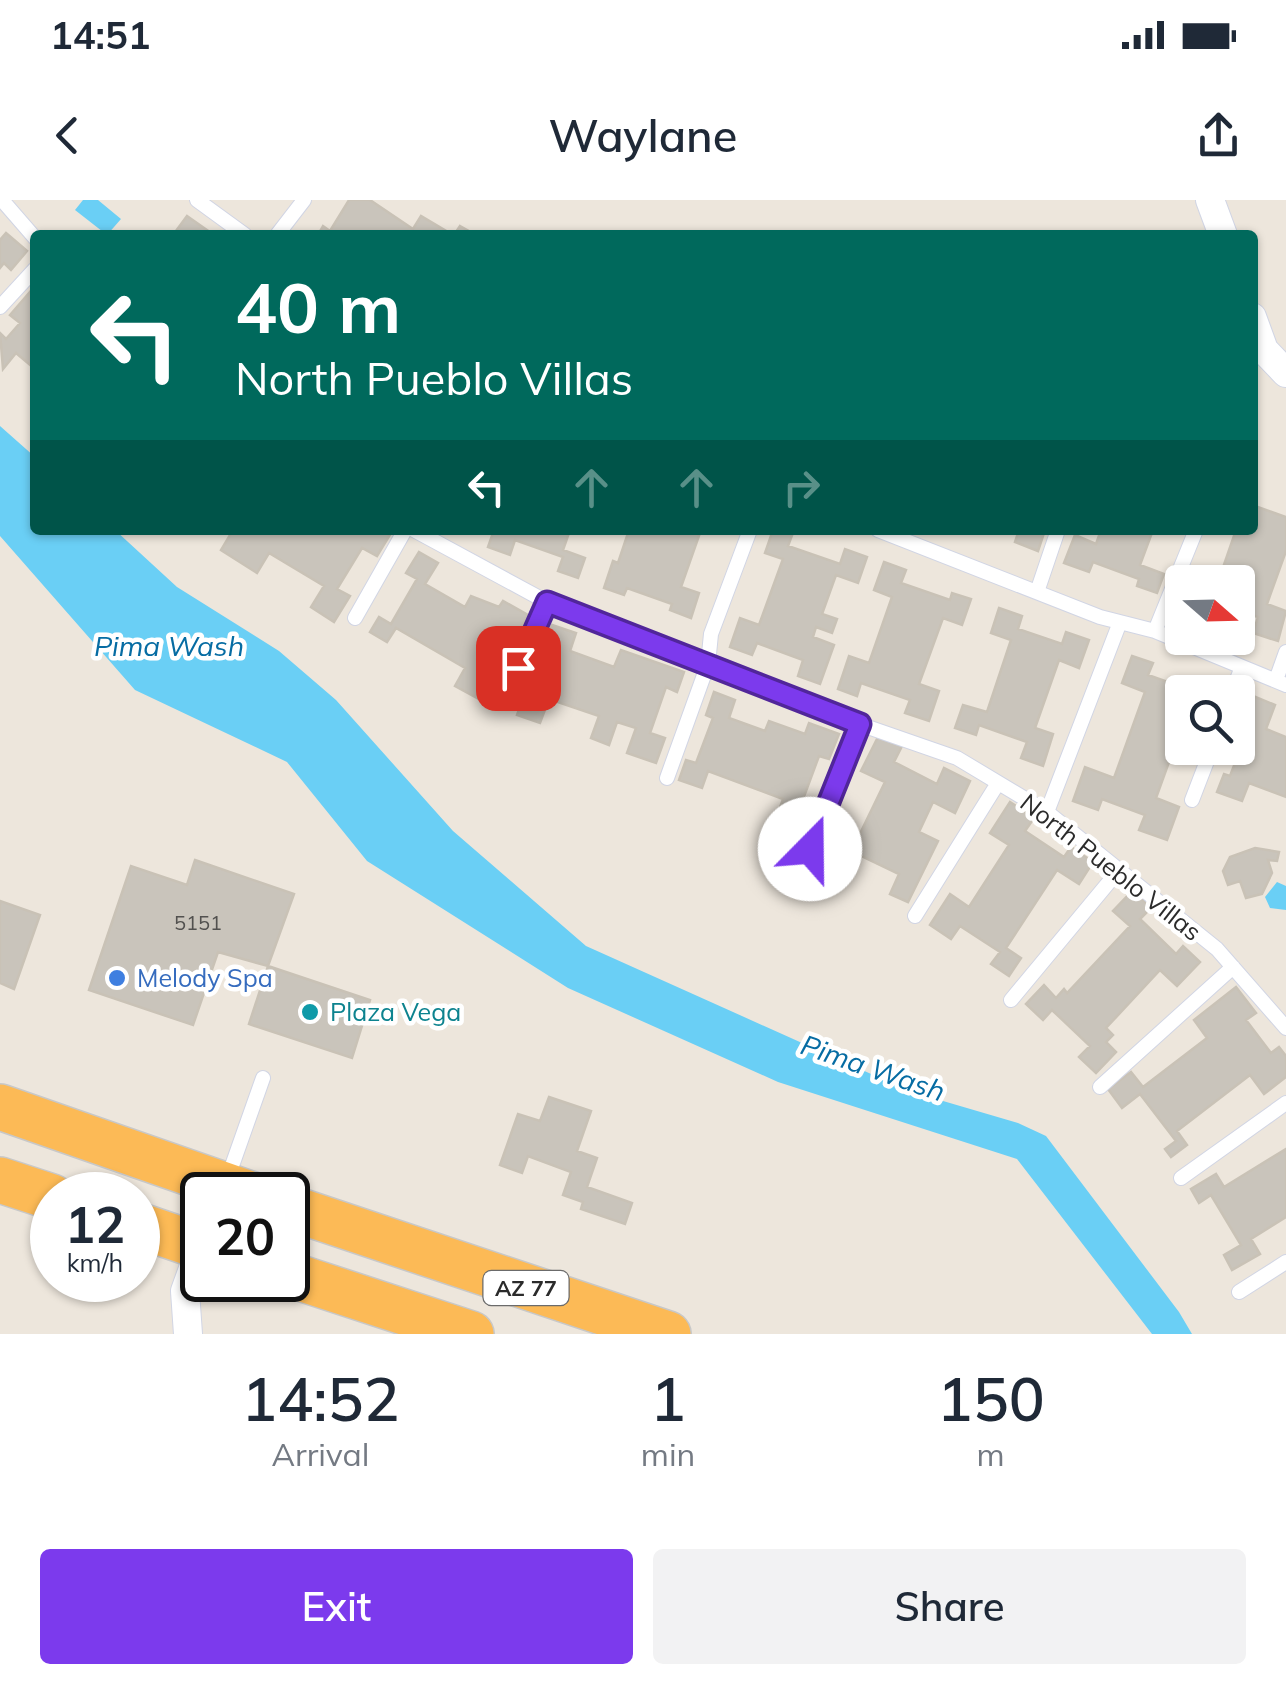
<!DOCTYPE html>
<html lang="en">
<head>
<meta charset="utf-8">
<style>
	:root { --surface:#fff; --page:#f2f2f3; --text:#1f2937; --muted:#747a83; --accent:#7c3aed }
	body { margin:0; font-family:Mulish,sans-serif; background:var(--page); color:var(--text); height:100vh; display:flex; flex-direction:column; font-size:38px; white-space:nowrap }
	* { box-sizing:border-box; margin:0 }
	p { font-size:32px; color:var(--muted) }
	.icon { flex:none; width:55px; height:55px; fill:none; stroke:currentColor; stroke-width:2; stroke-linecap:round; stroke-linejoin:round }
	.map { position:relative; height:1134px; overflow:hidden }
	.drawer { display:flex; flex-direction:column; background:var(--surface); flex:1 }
	.drawer>* { flex:none }
	.hud { position:absolute; left:30px; top:30px; width:1228px; height:305px; border-radius:10px; box-shadow:0 2px 8px #0004; background:#00695c; color:#fff; overflow:hidden }
	.needle { width:65px; rotate:110deg }
	.buttons { position:absolute; left:1165px; top:365px; display:grid; gap:20px }
	.buttons a { display:grid; place-items:center; width:90px; height:90px; border-radius:10px; background:var(--surface); box-shadow:0 2px 8px #0004; font-size:50px }
	.speed { position:absolute; left:30px; top:972px; display:flex; gap:20px; font-size:50px; font-weight:700; text-align:center }
	.speed>* { display:grid; place-content:center; width:130px; height:130px; border-radius:50%; background:var(--surface); box-shadow:0 2px 8px #0004; line-height:1 }
	.speed small { font-size:25px; font-weight:400 }
	.speed .limit { border:5px solid #111; border-radius:15px; background:#fff; color:#111 }
	.pin { position:absolute; display:grid; place-items:center; width:85px; height:85px; color:#fff; margin:-42px; border-radius:20px; box-shadow:0 5px 15px #0006 }
	.me { position:absolute; width:110px; margin:-55px; rotate:22deg; stroke-linejoin:round; filter:drop-shadow(0 0 8px #0008) }
	.turn { display:flex; align-items:center; gap:35px; height:210px; padding:0 40px; font-size:45px }
	.turn .icon { width:130px; height:130px; stroke-width:2.5 }
	.turn b { display:block; font-size:70px; line-height:85px }
	.lanes { display:flex; align-items:center; height:95px; padding:0 40px; background:#0003; justify-content:center; gap:50px; direction:ltr }
	.lanes .off { opacity:.35 }
	.eta { display:flex; justify-content:space-evenly; align-items:center; height:170px; text-align:center }
	.eta b { font-size:60px; font-weight:600; line-height:70px }
	.primary-button { display:flex; gap:20px; margin-top:auto; padding:20px 40px }
	.primary-button a { flex:1; height:115px; border-radius:10px; background:var(--accent); color:#fff; font-size:40px; font-weight:600; line-height:115px; text-align:center }
	.primary-button a+a { background:var(--page); color:var(--text) }
	.status { display:flex; justify-content:space-between; align-items:center; height:70px; padding:0 50px; background:var(--surface); direction:ltr }
	.status svg { height:28px; fill:currentColor }
	header { display:flex; justify-content:space-between; align-items:center; height:130px; padding:0 40px; background:var(--surface); font-size:45px; font-weight:600 }
	.map>svg:first-child { display:block }
	.water { fill:#6acff5 }
	.building { fill:#c9c4bb; stroke:#c9c2b6; stroke-width:2.5 }
	.lines { fill:none; stroke-linecap:round; stroke-linejoin:round }
	.service-casing { stroke:#d1d5e4; stroke-width:16 }
	.minor-casing { stroke:#d1d5e4; stroke-width:30 }
	.trunk-casing { stroke:#c8c8c8; stroke-width:48 }
	.service { stroke:#fff; stroke-width:14 }
	.minor { stroke:#fff; stroke-width:28 }
	.trunk { stroke:#fcba56; stroke-width:45 }
	.route-casing { stroke:#51269a; stroke-width:25 }
	.route { stroke:#7c3aed; stroke-width:18 }
	.shop-dot { fill:#3f7fe0; stroke:#fff; stroke-width:4 }
	.culture-dot { fill:#0f9aa8; stroke:#fff; stroke-width:4 }
	.labels { text-anchor:middle; stroke-width:9; stroke-linejoin:round; paint-order:stroke }
	.number-label { font-size:20px; fill:#52514f }
	.shield { fill:#fff; stroke:#6b6b6b; stroke-width:2.5 }
	.shield-label { font-size:22px; font-weight:bold; fill:#2b2b2b }
	.street-label { font-size:25px; fill:#2b2b2b; stroke:#fff }
	.shop-label { font-size:25px; fill:#366cbe; stroke:#fff; text-anchor:start }
	.culture-label { font-size:25px; fill:#0d838f; stroke:#fff; text-anchor:start }
	.water-label { font-size:28px; font-style:italic; fill:#066ca3; stroke:#fff }
</style>
</head>
<body>
<div class="status"><b>14:51</b><svg viewBox="0 0 49 12"><path d="M0 12V9h3v3zM5 12V6h3v6zM10 12V3h3v9zM15 12V0h3v12zM26 1h20v11H26zM47 4h2v5h-2z"/></svg></div>
<header><svg class="icon" aria-label="back" viewBox="0 0 24 24"><path d="M15 5l-7 7 7 7"/></svg>Waylane<svg class="icon" aria-label="share" viewBox="0 0 24 24"><path d="M12 15V3M7 8l5-5 5 5M5 13v7h14v-7"/></svg></header>
<div class="map">
<svg width="1286" height="1134" viewBox="0 0 1286 1134">
	<rect width="100%" height="100%" fill="#ede6dc"/>
	<path class="water" d="M 83,0 L 98,0 L 121,19 L 107,35 L 75,10 Z
		M 0,226 L 35,257 L 35,330 L 115,330 L 177,387 L 279,451 L 336,500 L 453,631 L 586,746 L 909,891 L 1018,923 L 1046,936 L 1179,1112 L 1192,1134 L 1152,1134 L 1017,959 L 778,882 L 568,788 L 367,661 L 287,562 L 135,490 L 0,336 Z
		M 1277,682 L 1286,686 L 1286,710 L 1270,708 L 1265,697 Z"/>
	<path class="building" d="M 349,0 L 370,0 L 413,29 L 421,16 L 453,35 L 318,35 L 323,26 L 330,31 Z
		M 187,16 L 214,35 L 173,35 Z
		M 460,26 L 476,35 L 454,35 Z
		M 6,33 L 27,51 L 11,70 L 4,63 L 0,68 L 0,40 Z
		M 35,86 L 35,169 L 16,153 L 3,169 L 0,133 L 6,139 L 20,123 L 10,115 Z
		M 1252,305 L 1286,317 L 1286,351 L 1267,404 L 1286,411 L 1278,441 L 1253,433 L 1258,417 L 1238,410 L 1238,382 L 1218,382 L 1236,330 L 1252,330 Z
		M 233,330 L 348,330 L 353,333 L 355,330 L 385,330 L 391,333 L 377,356 L 362,348 L 337,389 L 350,396 L 334,422 L 311,407 L 324,386 L 269,353 L 257,373 L 221,350 Z
		M 494,330 L 570,330 L 563,350 L 585,358 L 578,378 L 558,371 L 563,357 L 515,340 L 510,355 L 488,347 Z
		M 629,330 L 701,330 L 681,387 L 699,393 L 691,418 L 670,410 L 672,404 L 627,388 L 624,395 L 604,388 L 613,361 L 618,363 Z
		M 773,330 L 794,330 L 788,346 L 840,364 L 845,349 L 867,357 L 858,383 L 836,375 L 822,414 L 837,419 L 832,433 L 816,427 L 813,437 L 834,445 L 820,484 L 798,476 L 803,460 L 757,443 L 752,455 L 730,447 L 740,418 L 759,425 L 783,359 L 765,353 Z
		M 1011,330 L 1045,330 L 1038,351 L 1015,342 L 1018,333 Z
		M 1101,330 L 1153,330 L 1140,365 L 1164,374 L 1157,393 L 1137,386 L 1139,379 L 1093,362 L 1089,372 L 1064,363 L 1075,335 L 1096,344 Z
		M 419,352 L 438,363 L 425,384 L 465,407 L 471,396 L 499,407 L 503,401 L 528,415 L 515,437 L 504,432 L 481,471 L 492,477 L 479,499 L 455,486 L 465,468 L 396,428 L 387,442 L 370,432 L 379,417 L 391,424 L 417,379 L 406,373 Z
		M 884,362 L 906,370 L 901,383 L 950,400 L 952,393 L 971,399 L 962,425 L 943,418 L 919,484 L 939,491 L 929,521 L 905,513 L 910,500 L 861,483 L 857,496 L 838,489 L 849,456 L 869,463 L 892,397 L 874,390 Z
		M 999,408 L 1022,416 L 1018,429 L 1062,444 L 1066,432 L 1089,440 L 1079,468 L 1059,460 L 1035,528 L 1053,534 L 1043,566 L 1021,558 L 1027,542 L 979,525 L 976,535 L 955,528 L 963,505 L 987,512 L 1011,440 L 991,433 Z
		M 552,425 L 576,433 L 570,451 L 614,467 L 621,450 L 684,472 L 677,492 L 666,487 L 650,533 L 665,538 L 656,563 L 627,553 L 636,528 L 617,522 L 609,545 L 591,538 L 599,516 L 549,499 L 540,523 L 517,515 L 526,490 L 542,496 L 558,449 L 545,444 Z
		M 1132,456 L 1153,463 L 1148,475 L 1193,491 L 1197,482 L 1218,490 L 1217,492 L 1182,492 L 1182,526 L 1156,598 L 1179,607 L 1167,640 L 1139,630 L 1145,615 L 1102,599 L 1098,610 L 1073,601 L 1085,567 L 1114,578 L 1145,492 L 1122,483 Z
		M 714,492 L 735,500 L 729,518 L 765,531 L 769,521 L 805,534 L 809,523 L 839,534 L 829,559 L 819,556 L 802,602 L 815,607 L 806,633 L 775,622 L 783,599 L 708,571 L 702,588 L 679,580 L 686,560 L 696,563 L 713,518 L 706,515 Z
		M 1253,496 L 1275,505 L 1266,529 L 1286,537 L 1286,597 L 1249,583 L 1242,601 L 1217,592 L 1224,574 L 1230,576 L 1248,529 L 1242,525 Z
		M 879,535 L 902,546 L 894,562 L 937,584 L 944,568 L 970,581 L 955,613 L 933,602 L 919,632 L 938,641 L 908,702 L 890,694 L 899,674 L 847,649 L 840,664 L 825,657 L 836,635 L 855,644 L 885,582 L 861,571 Z
		M 1010,602 L 1034,618 L 1025,631 L 1064,657 L 1071,647 L 1093,662 L 1079,684 L 1057,670 L 1006,748 L 1021,758 L 1009,776 L 991,764 L 1000,752 L 960,726 L 951,739 L 930,725 L 950,694 L 969,707 L 1009,645 L 990,633 Z
		M 1255,648 L 1279,652 L 1277,661 L 1268,660 L 1272,673 L 1262,694 L 1246,698 L 1240,681 L 1228,685 L 1223,671 L 1230,657 Z
		M 195,660 L 294,694 L 268,766 L 218,752 L 193,825 L 89,790 L 131,666 L 187,685 Z
		M 1133,690 L 1151,708 L 1140,719 L 1176,754 L 1183,746 L 1200,762 L 1177,786 L 1160,770 L 1106,828 L 1113,835 L 1106,842 L 1116,852 L 1096,873 L 1079,857 L 1090,846 L 1052,810 L 1043,820 L 1026,804 L 1044,785 L 1056,798 L 1064,789 L 1067,793 L 1130,726 L 1113,711 Z
		M 0,701 L 40,715 L 14,789 L 0,783 Z
		M 268,766 L 370,800 L 352,858 L 249,824 Z
		M 1236,787 L 1256,813 L 1246,820 L 1271,853 L 1279,847 L 1286,856 L 1286,877 L 1264,894 L 1250,875 L 1177,931 L 1187,945 L 1171,957 L 1165,949 L 1176,941 L 1140,894 L 1122,908 L 1108,889 L 1131,872 L 1143,887 L 1207,838 L 1194,820 Z
		M 549,897 L 591,911 L 577,951 L 597,958 L 587,987 L 632,1003 L 625,1024 L 581,1009 L 583,1002 L 563,995 L 571,972 L 528,956 L 522,973 L 500,965 L 518,914 L 540,921 Z
		M 1286,949 L 1286,1017 L 1251,1039 L 1260,1054 L 1232,1070 L 1224,1055 L 1241,1045 L 1211,995 L 1199,1003 L 1191,989 L 1216,974 L 1224,987 Z"/>
	<g class="lines">
		<g class="service-casing">
			<path id="service" d="M 2,0 L 35,38
				M 197,0 L 245,35
				M 277,35 L 304,0
				M 0,107 L 35,69
				M 414,330 L 547,402 L 813,508 L 957,558 L 1047,612 L 1217,749 L 1286,828
				M 878,330 L 1100,417 L 1155,431 L 1286,485
				M 1037,392 L 1058,330
				M 355,418 L 405,330
				M 1155,431 L 1196,330
				M 1276,480 L 1286,452
				M 1232,492 L 1242,467
				M 504,500 L 547,402
				M 667,578 L 708,464 L 711,434 L 750,330
				M 1192,600 L 1212,548
				M 1047,612 L 1120,422
				M 810,649 L 860,524
				M 915,716 L 998,583
				M 1011,800 L 1119,670
				M 1100,887 L 1233,767
				M 1181,978 L 1286,903
				M 227,980 L 263,878
				M 1239,1092 L 1286,1062"/>
		</g>
		<g class="minor-casing">
			<path id="minor" d="M 1210,0 L 1223,35
				M 1252,117 L 1264,150 L 1286,173
				M 188,1134 L 185,1091 L 202,1044"/>
		</g>
		<g class="trunk-casing">
			<path id="trunk" d="M 0,907 L 253,995
				M 0,980 L 52,997
				M 288,1007 L 668,1134
				M 138,1025 L 202,1047
				M 288,1074 L 471,1134"/>
		</g>
		<use href="#service" class="service"/>
		<use href="#minor" class="minor"/>
		<use href="#trunk" class="trunk"/>
	</g>
	<g class="lines">
		<g class="route-casing">
			<path id="route" d="M 518,468 L 547,402 L 860,524 L 810,649"/>
		</g>
		<use href="#route" class="route"/>
	</g>
	<circle class="shop-dot" cx="117" cy="778" r="10"/>
	<circle class="culture-dot" cx="310" cy="812" r="10"/>
	<g class="labels">
		<g class="number-label">
			<text x="198" y="730">5151</text>
		</g>
		<rect class="shield" x="483.5" y="1071" width="85" height="34" rx="8"/>
		<g class="shield-label">
			<text x="526" y="1096">AZ 77</text>
		</g>
		<g class="street-label">
			<text transform="translate(1111 667) rotate(38)" y="9">North Pueblo Villas</text>
		</g>
		<g class="shop-label">
			<text x="137" y="787">Melody Spa</text>
		</g>
		<g class="culture-label">
			<text x="330" y="821">Plaza Vega</text>
		</g>
		<g class="water-label">
			<text x="169" y="456">Pima Wash</text>
			<text transform="translate(873 868) rotate(19)" y="10">Pima Wash</text>
		</g>
	</g>
</svg>
<div class="buttons">
<a><svg class="needle" viewBox="-14 -14 28 28"><path d="M0-13l5 13h-10z" fill="#e53935"/><path d="M0 13l5-13h-10z" fill="#747a83"/></svg></a>
<a><svg class="icon" aria-label="search" viewBox="0 0 24 24"><circle cx="10" cy="10" r="6"/><path d="M15 15l6 6"/></svg></a>
</div>
<div class="speed"><div>12<small>km/h</small></div><div class="limit">20</div></div>
<div class="pin" style="left:518px;top:468px;background:#d93025"><svg class="icon" aria-label="arrive" viewBox="0 0 24 24"><path d="M6 21V4h12l-3 4 3 4H6"/></svg></div>
<svg class="me" style="left:810px;top:649px" viewBox="-20 -20 40 40"><circle r="19" fill="#fff"/><path d="M0-13L10 11 0 6-10 11z" fill="#7c3aed"/></svg>
<div class="hud">
<div class="turn"><svg class="icon" aria-label="left" viewBox="0 0 24 24"><path d="M17 20v-9H6M10 6l-5 5 5 5"/></svg><div><b>40 m</b>North Pueblo Villas</div></div>
<div class="lanes"><svg class="icon" aria-label="left" viewBox="0 0 24 24"><path d="M17 20v-9H6M10 6l-5 5 5 5"/></svg><svg class="icon off" aria-label="ahead" viewBox="0 0 24 24"><path d="M12 20V5M6 11l6-6 6 6"/></svg><svg class="icon off" aria-label="ahead" viewBox="0 0 24 24"><path d="M12 20V5M6 11l6-6 6 6"/></svg><svg class="icon off" aria-label="right" viewBox="0 0 24 24"><path d="M7 20v-9h11M14 6l5 5-5 5"/></svg></div>
</div>
</div>
<section class="drawer">
<div class="eta">
<div><b>14:52</b><p>Arrival</p></div>
<div><b>1</b><p>min</p></div>
<div><b>150</b><p>m</p></div>
</div>
<div class="primary-button"><a>Exit</a><a>Share</a></div>
</section>
</body>
</html>
